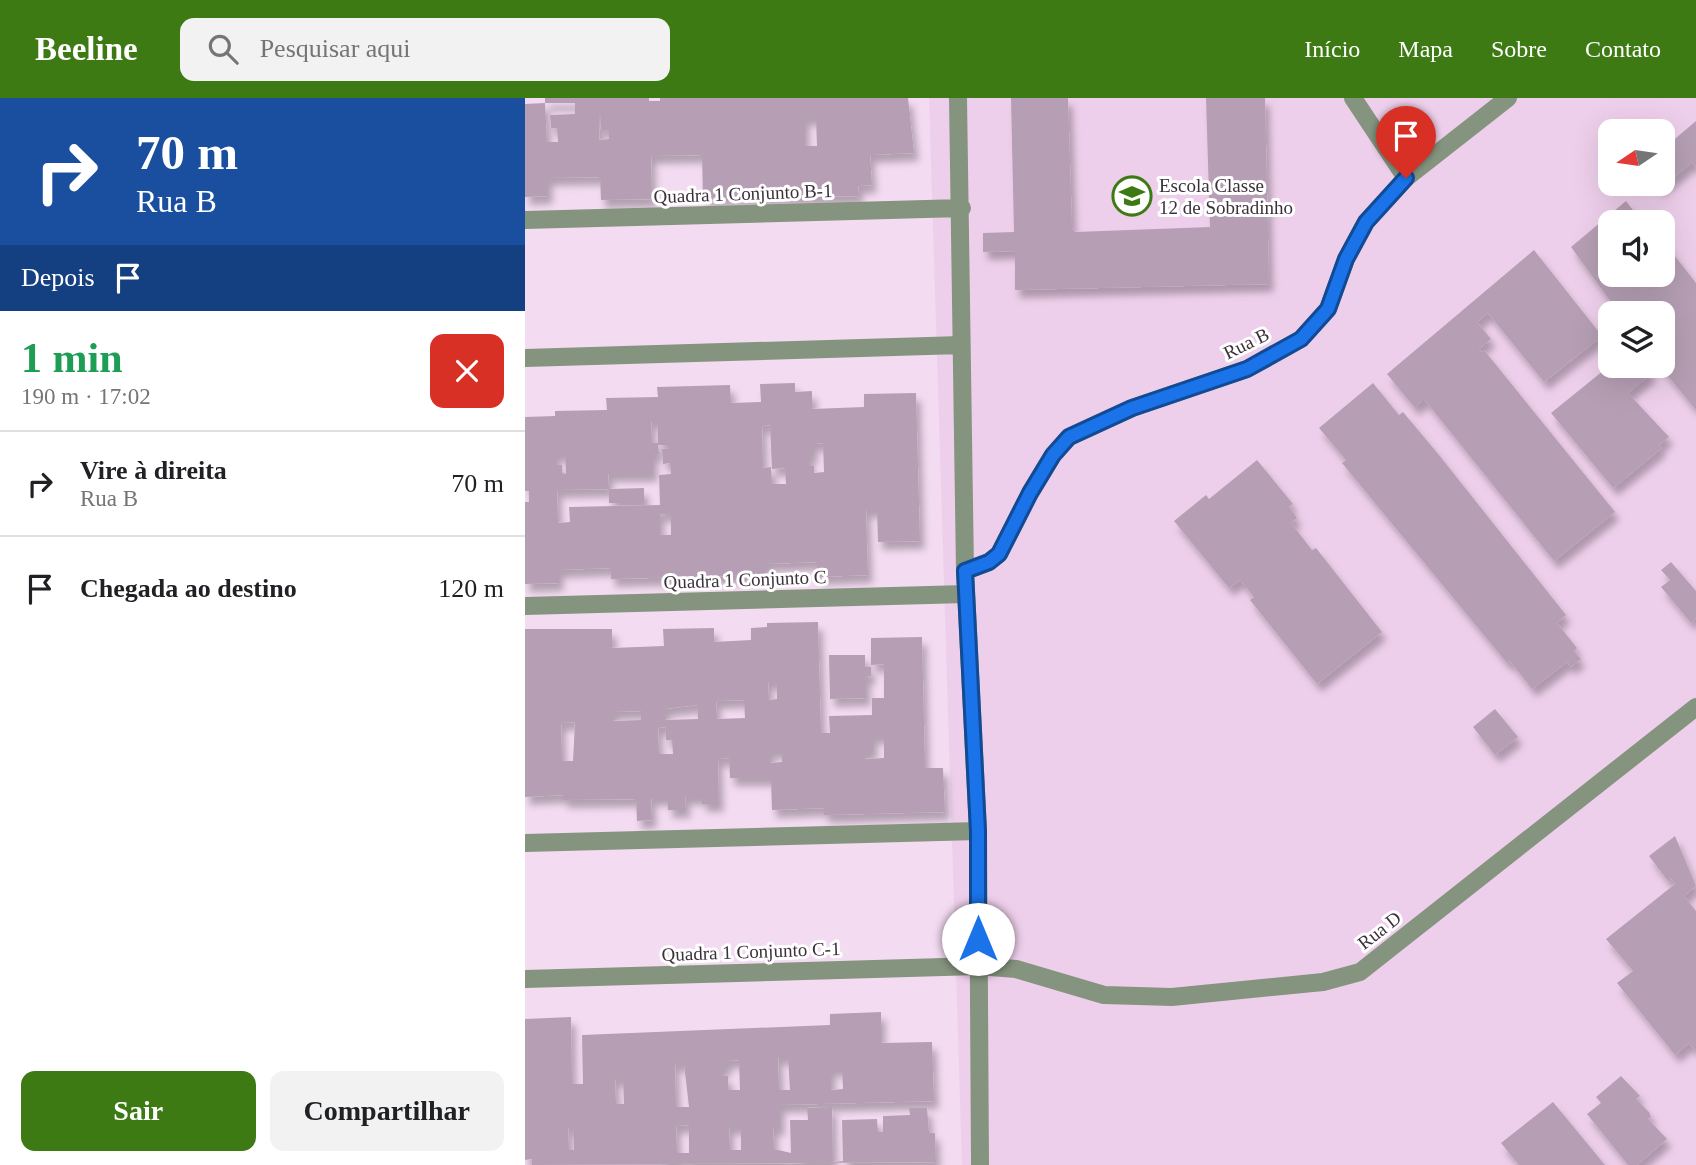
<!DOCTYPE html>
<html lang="pt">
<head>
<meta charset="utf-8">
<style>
	:root { --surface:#fff; --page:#f2f2f2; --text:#202124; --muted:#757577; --line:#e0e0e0; --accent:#3d7a14 }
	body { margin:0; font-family:"Times New Roman",serif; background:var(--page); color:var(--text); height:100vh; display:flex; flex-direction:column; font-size:26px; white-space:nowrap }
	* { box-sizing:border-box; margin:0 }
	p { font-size:23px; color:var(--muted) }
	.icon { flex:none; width:38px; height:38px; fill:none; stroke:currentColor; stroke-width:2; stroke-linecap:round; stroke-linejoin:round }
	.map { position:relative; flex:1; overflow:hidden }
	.details { display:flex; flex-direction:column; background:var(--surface); width:525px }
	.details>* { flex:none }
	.guide { background:#1a4fa0; color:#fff; overflow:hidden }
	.needle { width:46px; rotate:257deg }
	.buttons { position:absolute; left:1073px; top:21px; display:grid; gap:14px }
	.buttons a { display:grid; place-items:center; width:77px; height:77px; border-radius:14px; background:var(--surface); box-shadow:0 7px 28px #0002; font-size:35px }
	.pin { position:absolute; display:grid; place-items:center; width:60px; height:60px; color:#fff; margin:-72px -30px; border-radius:50% 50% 50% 0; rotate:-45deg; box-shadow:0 0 7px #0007 }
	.pin .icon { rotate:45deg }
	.me { position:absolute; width:77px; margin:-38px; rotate:0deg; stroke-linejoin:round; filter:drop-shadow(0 0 5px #0008) }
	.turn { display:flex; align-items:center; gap:24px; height:147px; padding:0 21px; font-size:32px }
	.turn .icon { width:91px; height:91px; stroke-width:2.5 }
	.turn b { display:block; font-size:49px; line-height:60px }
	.then { display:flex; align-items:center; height:66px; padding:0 21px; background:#0003; gap:14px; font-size:26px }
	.round { display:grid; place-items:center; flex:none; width:74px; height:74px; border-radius:14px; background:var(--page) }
	.overview { display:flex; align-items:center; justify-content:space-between; height:119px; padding:0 21px }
	h1 { font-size:42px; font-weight:800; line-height:52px; color:#1e9e55 }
	.button { display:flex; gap:14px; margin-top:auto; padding:14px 21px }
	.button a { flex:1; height:80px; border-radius:14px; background:var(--accent); color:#fff; font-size:28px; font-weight:800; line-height:80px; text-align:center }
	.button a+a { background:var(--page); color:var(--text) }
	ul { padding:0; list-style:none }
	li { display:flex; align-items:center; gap:21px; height:105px; padding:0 21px; border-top:2px solid var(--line) }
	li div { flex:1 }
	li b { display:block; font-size:26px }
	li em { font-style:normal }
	header { display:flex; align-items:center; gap:42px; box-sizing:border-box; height:98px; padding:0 35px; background:var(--accent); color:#fff }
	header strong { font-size:33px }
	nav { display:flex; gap:38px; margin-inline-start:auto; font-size:24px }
	.search { width:490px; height:63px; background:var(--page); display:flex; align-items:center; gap:18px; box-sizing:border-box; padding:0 24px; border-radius:14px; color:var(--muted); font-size:26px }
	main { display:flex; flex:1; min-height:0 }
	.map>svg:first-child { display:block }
	.built { fill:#eecfeb; fill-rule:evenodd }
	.building { fill:#b69fb4; fill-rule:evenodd; filter:url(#shadow) }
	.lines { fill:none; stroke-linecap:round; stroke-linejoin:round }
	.minor { stroke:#85947e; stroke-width:18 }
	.route-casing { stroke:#114b97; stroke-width:18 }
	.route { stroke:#1a73e8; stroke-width:12 }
	.labels { text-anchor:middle; stroke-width:6; stroke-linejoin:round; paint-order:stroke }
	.poi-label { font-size:19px; fill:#3b313a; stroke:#fff; text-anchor:start }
	.street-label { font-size:19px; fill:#3b313a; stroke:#fff }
</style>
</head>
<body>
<header>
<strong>Beeline</strong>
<div class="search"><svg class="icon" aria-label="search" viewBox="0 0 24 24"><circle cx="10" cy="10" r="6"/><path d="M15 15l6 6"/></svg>Pesquisar aqui</div>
<nav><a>Início</a><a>Mapa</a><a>Sobre</a><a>Contato</a></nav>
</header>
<main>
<section class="details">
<div class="guide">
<div class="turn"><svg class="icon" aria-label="right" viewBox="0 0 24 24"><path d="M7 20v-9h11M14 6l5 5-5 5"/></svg><div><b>70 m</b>Rua B</div></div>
<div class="then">Depois<svg class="icon" aria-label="arrive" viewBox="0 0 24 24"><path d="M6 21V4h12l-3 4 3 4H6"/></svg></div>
</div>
<div class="overview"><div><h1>1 min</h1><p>190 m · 17:02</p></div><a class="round" style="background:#d93025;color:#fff"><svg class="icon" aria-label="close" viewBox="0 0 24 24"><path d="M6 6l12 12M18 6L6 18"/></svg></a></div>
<ul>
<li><svg class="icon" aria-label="right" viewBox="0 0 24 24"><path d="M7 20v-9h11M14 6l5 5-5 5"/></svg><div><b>Vire à direita</b><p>Rua B</p></div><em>70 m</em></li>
<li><svg class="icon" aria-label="arrive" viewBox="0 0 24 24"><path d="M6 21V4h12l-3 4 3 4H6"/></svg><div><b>Chegada ao destino</b></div><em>120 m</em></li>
</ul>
<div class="button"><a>Sair</a><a>Compartilhar</a></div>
</section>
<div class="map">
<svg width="1171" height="1067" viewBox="0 0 1171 1067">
	<defs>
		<filter id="shadow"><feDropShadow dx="4.5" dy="8" stdDeviation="3.5" flood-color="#0004"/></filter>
	</defs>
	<rect width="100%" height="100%" fill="#f3dbf1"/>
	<path class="built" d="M 404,0 L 1171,0 L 1171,1067 L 437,1067 ZM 1085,33 L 1138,33 L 1138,86 L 1085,86 ZM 1085,124 L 1138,124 L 1138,177 L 1085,177 ZM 1085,215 L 1138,215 L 1138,268 L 1085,268 Z"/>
	<path class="building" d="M 20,0 L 124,0 L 124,3 L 135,3 L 135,0 L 383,0 L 389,55 L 345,57 L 347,87 L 333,88 L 334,98 L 178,100 L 177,57 L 126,58 L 127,101 L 76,102 L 75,79 L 23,80 L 23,98 L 0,99 L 0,6 L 20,5 L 22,44 L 33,44 L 32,30 L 26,30 L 25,17 L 50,16 L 50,5 L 20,5 ZM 75,14 L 76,32 L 84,32 L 84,41 L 74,42 ZM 280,20 L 291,20 L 292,48 L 280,48 Z
		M 486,0 L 543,0 L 547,130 L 550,134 L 685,129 L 681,0 L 740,0 L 744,186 L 490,192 L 490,153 L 458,154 L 458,135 L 489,134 Z
		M 1171,23 L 1171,69 L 1167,64 L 1135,91 L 1130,86 L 1138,86 L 1138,51 Z
		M 1101,103 L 1117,124 L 1085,124 L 1085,177 L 1138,177 L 1138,143 L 1171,185 L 1171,312 L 1135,268 L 1138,215 L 1094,215 L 1046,149 Z
		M 1009,152 L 1077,238 L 1019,284 L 963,215 L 952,224 L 966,241 L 954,251 L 957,254 L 959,252 L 1090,414 L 1029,463 L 899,301 L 890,310 L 862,276 Z
		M 1084,268 L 1122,268 L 1127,275 L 1103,295 L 1144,339 L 1134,347 L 1137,350 L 1088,390 L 1026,315 Z
		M 270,285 L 270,294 L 287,293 L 287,311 L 339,309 L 339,296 L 391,295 L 395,443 L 353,444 L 352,412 L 341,412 L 343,477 L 292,479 L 291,464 L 240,466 L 240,477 L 86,481 L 85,470 L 34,472 L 34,485 L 0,486 L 0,404 L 4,404 L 4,393 L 0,393 L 0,319 L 30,318 L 30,313 L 82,312 L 81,300 L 133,299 L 132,289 L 205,287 L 206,305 L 236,304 L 235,286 ZM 126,323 L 133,323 L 133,347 L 145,347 L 145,350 L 137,351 L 138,366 L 145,365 L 146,376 L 134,377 L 135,407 L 44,409 L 45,424 L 33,425 L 32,392 L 84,391 L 83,376 L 128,376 L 128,356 L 134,356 L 133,345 L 127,345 ZM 245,327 L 247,371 L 260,370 L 261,386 L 247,386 L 246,369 L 238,370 L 237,328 ZM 298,345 L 299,374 L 289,375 L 289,368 L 284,368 L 284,358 L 288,358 L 288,346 ZM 31,356 L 40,356 L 41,376 L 37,375 L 37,367 L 31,367 ZM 135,416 L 146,416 L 146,437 L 135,437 Z
		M 848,285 L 874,317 L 878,314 L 914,357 L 1041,517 L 1032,525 L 1052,550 L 1049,553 L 1056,561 L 1046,569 L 1042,564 L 1007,591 L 985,563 L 982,565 L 817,365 L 821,362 L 794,330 Z
		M 732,362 L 768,406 L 764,409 L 772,420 L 766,425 L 787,452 L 791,450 L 857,534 L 792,586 L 725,502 L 729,499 L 715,482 L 704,490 L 649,423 L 681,397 L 684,401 Z
		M 119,390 L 119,405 L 84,405 L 84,391 Z
		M 1146,464 L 1171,493 L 1171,520 L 1166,525 L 1136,489 L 1145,482 L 1136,472 Z
		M 293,524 L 296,635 L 305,635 L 304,618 L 347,617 L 347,600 L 359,600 L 359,566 L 346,567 L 346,540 L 397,539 L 400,670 L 418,670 L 420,714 L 299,717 L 299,710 L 247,712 L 246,680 L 205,680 L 204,660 L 193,661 L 194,706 L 177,706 L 177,699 L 160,699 L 161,712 L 143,712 L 143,700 L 126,700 L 127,722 L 112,723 L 111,701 L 38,702 L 38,697 L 0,699 L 0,531 L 87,531 L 87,550 L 139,548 L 138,531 L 189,530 L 189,544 L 226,542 L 226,530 L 242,529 L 242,525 ZM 243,584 L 252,584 L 252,601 L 244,602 ZM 219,602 L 220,620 L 192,621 L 191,603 ZM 172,607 L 173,621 L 140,622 L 140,611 ZM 116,613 L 116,622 L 88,623 L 88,614 ZM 50,624 L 48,663 L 37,663 L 36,625 ZM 140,629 L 141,642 L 147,642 L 148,656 L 134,656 L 133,630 ZM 348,638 L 359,638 L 359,660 L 340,661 L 340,654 L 348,654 ZM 245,653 L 257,653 L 257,664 L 245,665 Z
		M 304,557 L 340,557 L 340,569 L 346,569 L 346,578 L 341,579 L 341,600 L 305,601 Z
		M 970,611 L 993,639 L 970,657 L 948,629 Z
		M 1150,738 L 1171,788 L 1159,798 L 1171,813 L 1171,953 L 1164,945 L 1150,957 L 1092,885 L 1108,873 L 1081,841 L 1150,786 L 1146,780 L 1143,783 L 1124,758 Z
		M 356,914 L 356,945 L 407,944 L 409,1003 L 255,1007 L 255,1030 L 248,1030 L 249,1051 L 266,1055 L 265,1022 L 283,1022 L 282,1010 L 307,1009 L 308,1064 L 318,1063 L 317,1022 L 352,1021 L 353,1034 L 358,1034 L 358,1018 L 385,1017 L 384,1010 L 402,1010 L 404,1035 L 410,1035 L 411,1064 L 7,1067 L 7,1061 L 0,1062 L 0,921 L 46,919 L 47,986 L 58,986 L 57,937 L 305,927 L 305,916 ZM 253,959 L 263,959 L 265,992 L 254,992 ZM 214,962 L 215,992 L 203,992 L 203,978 L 196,978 L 196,970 L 202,970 L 202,963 ZM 150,966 L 159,966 L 164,1009 L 151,1009 ZM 306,971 L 317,971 L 318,991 L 306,992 ZM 90,981 L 98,981 L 99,1006 L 91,1006 ZM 164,1027 L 164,1055 L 152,1055 L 151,1028 ZM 43,1029 L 48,1029 L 49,1052 L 44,1052 ZM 204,1029 L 216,1029 L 216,1052 L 205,1052 Z
		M 1096,978 L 1115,998 L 1111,1001 L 1124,1014 L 1126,1019 L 1123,1021 L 1142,1041 L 1112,1067 L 1103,1067 L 1062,1016 L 1076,1005 L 1071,999 Z
		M 1028,1004 L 1080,1067 L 994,1067 L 976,1045 Z"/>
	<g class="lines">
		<path class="minor" d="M 433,0 L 440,473 L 453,733 L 455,1067
			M 828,0 L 881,80
			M 0,122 L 437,110
			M 0,260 L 436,247
			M 440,473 L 464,464 L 474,456 L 505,395 L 528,357 L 544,339 L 607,310 L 722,271 L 776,241 L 803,211 L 821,161 L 841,124 L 881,80 L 983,0
			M 0,508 L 441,496
			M 0,745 L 453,733
			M 0,881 L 453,868 L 491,871 L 579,897 L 647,899 L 798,884 L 835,874 L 1171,609"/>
	</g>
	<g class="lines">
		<g class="route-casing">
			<path id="route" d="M 453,841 L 453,733 L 440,473 L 464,464 L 474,456 L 505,395 L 528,357 L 544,339 L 607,310 L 722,271 L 776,241 L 803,211 L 821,161 L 841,124 L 881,80"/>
		</g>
		<use href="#route" class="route"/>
	</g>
	<defs>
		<g id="school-ring" transform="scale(2.0125)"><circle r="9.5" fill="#fff" stroke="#3d7a14" stroke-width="1.5"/><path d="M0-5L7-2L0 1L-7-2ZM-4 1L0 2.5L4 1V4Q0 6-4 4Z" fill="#3d7a14"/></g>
	</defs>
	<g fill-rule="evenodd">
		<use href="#school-ring" x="607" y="98"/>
	</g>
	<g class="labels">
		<g class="poi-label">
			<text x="634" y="94">Escola Classe<tspan x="634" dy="22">12 de Sobradinho</tspan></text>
		</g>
		<g class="street-label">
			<text transform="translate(218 95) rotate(-2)" y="7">Quadra 1 Conjunto B-1</text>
			<text transform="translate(721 245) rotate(-26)" y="7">Rua B</text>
			<text transform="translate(220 481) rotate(-2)" y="7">Quadra 1 Conjunto C</text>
			<text transform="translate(854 832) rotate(-38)" y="7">Rua D</text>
			<text transform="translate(226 853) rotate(-2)" y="7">Quadra 1 Conjunto C-1</text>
		</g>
	</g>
</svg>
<div class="buttons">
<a><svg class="needle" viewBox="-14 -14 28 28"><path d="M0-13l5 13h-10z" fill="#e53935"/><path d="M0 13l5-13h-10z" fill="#757577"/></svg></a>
<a><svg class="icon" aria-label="sound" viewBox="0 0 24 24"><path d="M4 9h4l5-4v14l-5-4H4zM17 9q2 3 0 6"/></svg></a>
<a><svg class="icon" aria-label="layers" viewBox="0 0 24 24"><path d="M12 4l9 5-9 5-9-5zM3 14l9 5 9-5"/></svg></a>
</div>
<div class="pin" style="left:881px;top:80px;background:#d93025"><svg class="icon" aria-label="arrive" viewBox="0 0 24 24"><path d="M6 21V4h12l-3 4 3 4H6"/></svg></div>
<svg class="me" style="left:453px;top:841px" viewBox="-20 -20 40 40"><circle r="19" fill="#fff"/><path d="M0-13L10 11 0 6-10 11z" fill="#1a73e8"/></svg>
</div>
</main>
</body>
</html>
